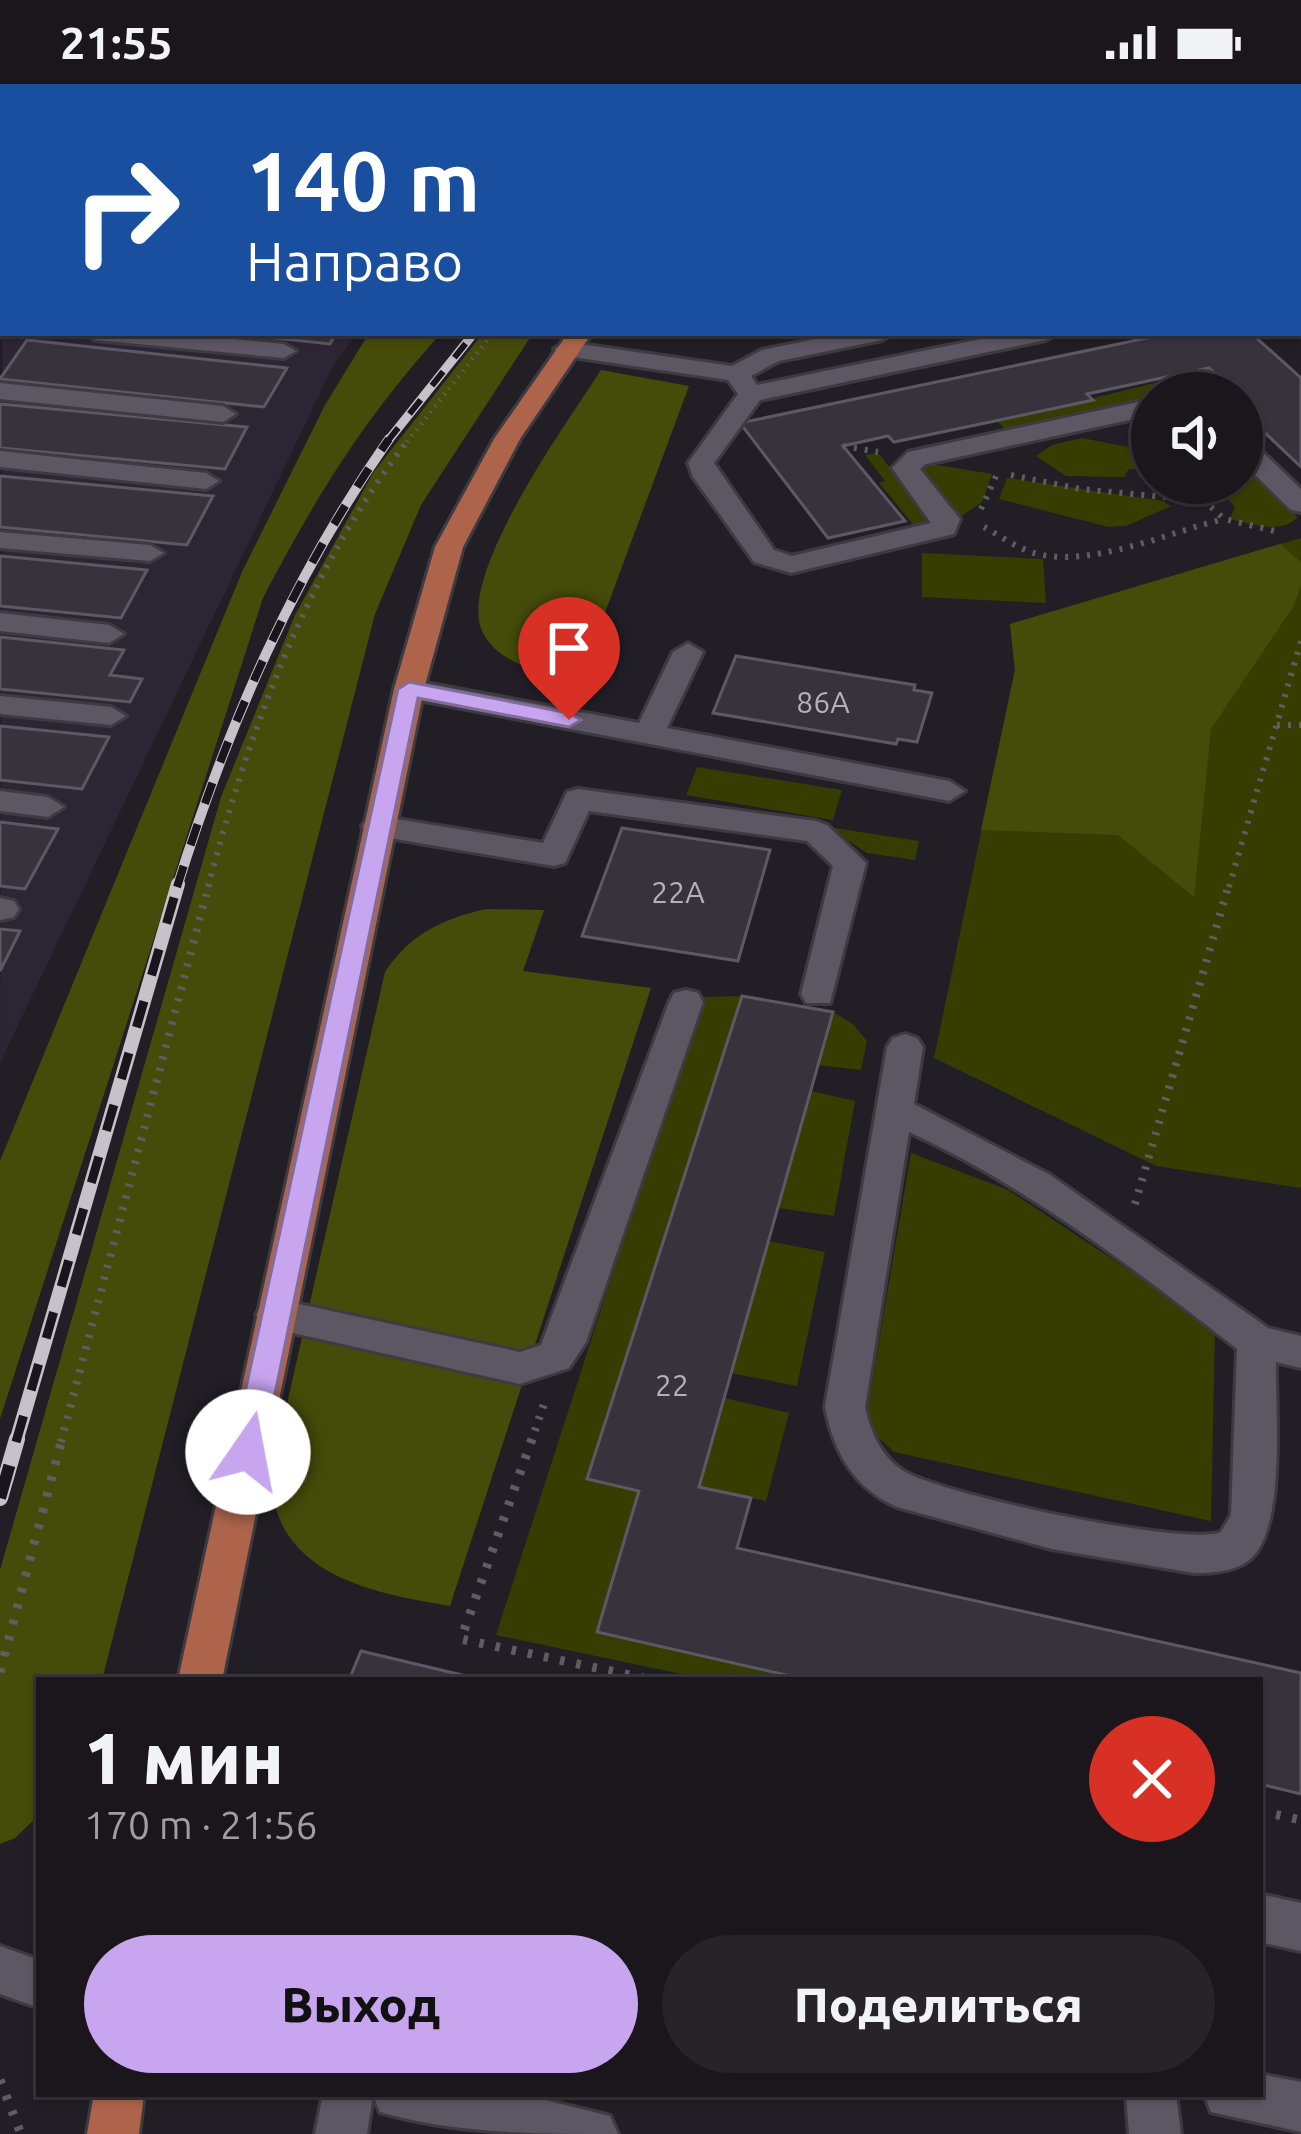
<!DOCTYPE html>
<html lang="ru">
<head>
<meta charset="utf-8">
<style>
	:root { --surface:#1a161c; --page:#272329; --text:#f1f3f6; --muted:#9f9fa3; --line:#38353b; --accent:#c8a6ef }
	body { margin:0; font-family:Ubuntu,sans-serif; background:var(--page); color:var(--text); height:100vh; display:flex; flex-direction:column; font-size:45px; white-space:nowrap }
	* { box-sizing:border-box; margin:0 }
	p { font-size:39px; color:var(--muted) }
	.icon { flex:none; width:66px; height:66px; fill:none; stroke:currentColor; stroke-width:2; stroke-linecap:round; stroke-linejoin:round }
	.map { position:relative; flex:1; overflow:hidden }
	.sheet { position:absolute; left:36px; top:1593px; width:1227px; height:420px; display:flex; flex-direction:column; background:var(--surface); border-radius:0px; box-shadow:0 3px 9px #0004,0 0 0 3px var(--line) }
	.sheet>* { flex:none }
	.guide { position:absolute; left:0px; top:0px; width:1302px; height:252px; box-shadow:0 3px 9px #0004,0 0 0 3px var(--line); background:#1a4fa0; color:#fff; overflow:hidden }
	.tools { position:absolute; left:1131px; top:288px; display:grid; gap:24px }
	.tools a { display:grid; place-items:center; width:132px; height:132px; border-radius:50%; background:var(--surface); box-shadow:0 3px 9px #0004,0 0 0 3px var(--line); font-size:60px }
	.pin { position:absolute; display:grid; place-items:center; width:102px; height:102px; color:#fff; margin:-123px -51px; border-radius:50% 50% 50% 0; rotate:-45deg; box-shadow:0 0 12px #0007 }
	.pin .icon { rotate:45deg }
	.me { position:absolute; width:132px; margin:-66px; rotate:12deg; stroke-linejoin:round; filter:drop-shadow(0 0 9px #0008) }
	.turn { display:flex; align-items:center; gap:42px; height:252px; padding:0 48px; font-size:54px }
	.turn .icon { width:156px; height:156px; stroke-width:2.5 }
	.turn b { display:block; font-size:84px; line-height:102px }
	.round { display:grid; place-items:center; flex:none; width:126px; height:126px; border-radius:63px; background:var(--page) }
	.overview { display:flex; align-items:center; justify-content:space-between; height:204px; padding:0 48px }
	h1 { font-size:72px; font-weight:800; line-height:90px }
	.action { display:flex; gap:24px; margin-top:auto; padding:24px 48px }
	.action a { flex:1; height:138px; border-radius:72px; background:var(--accent); color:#111; font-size:48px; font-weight:800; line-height:138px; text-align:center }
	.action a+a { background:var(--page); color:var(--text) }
	.status { display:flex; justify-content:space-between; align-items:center; height:84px; padding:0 60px; background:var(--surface); direction:ltr }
	.status svg { height:33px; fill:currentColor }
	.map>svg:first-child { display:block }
	.built { fill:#2c2534 }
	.green { fill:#373d00 }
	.forest { fill:#454c09 }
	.building { fill:#37333d; stroke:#5d5863; stroke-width:3 }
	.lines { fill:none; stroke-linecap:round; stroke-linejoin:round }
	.minor-casing { stroke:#3d3b41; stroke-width:6 }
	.major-casing { stroke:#3d3b41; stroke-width:6 }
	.path-far3 { stroke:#5f5c63; stroke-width:4.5; stroke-dasharray:1.5 6; stroke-linecap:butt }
	.path-far2 { stroke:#5f5c63; stroke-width:6; stroke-dasharray:3 8; stroke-linecap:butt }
	.path-far1 { stroke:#5f5c63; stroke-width:8; stroke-dasharray:3 9; stroke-linecap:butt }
	.path { stroke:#5f5c63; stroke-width:9; stroke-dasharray:4.5 12; stroke-linecap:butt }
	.minor { fill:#5c5762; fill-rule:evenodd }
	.major { fill:#ae644b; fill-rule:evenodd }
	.rail-far3-casing { stroke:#c5c3c9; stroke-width:9 }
	.rail-far2-casing { stroke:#c5c3c9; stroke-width:10 }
	.rail-far1-casing { stroke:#c5c3c9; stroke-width:14 }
	.rail-casing { stroke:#c5c3c9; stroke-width:16 }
	.rail-far3 { stroke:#18151d; stroke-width:6; stroke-dasharray:18; stroke-linecap:butt }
	.rail-far2 { stroke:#18151d; stroke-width:8; stroke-dasharray:22; stroke-linecap:butt }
	.rail-far1 { stroke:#18151d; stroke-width:9; stroke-dasharray:27; stroke-linecap:butt }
	.rail { stroke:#18151d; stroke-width:12; stroke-dasharray:34; stroke-linecap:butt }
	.route { fill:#c8a6ef; stroke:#826c9b; stroke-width:3 }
	.labels { text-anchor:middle; stroke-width:12; stroke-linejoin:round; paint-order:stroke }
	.number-label { font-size:30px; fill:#b4b1b8 }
</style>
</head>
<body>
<div class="status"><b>21:55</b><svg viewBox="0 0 49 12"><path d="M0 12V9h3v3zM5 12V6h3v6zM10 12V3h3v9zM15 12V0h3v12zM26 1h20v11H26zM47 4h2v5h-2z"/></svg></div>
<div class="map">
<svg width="1301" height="2050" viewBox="0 0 1301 2050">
	<rect width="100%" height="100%" fill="#221e26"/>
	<path class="built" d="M 3,52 L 3,249 L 358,249 L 333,282 L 0,979 Z"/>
	<path class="green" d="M 1166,296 L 1180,309 L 1152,309 L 1152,316 L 1007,347 L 998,338 Z
		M 1082,354 L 1128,363 L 1133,371 L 1152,370 L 1152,394 L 1146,386 L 1129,385 L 1124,393 L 1066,392 L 1036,372 L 1052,361 Z
		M 878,369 L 938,441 L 917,445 L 879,399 L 885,397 L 865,371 Z
		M 919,378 L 992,390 L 982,418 L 959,434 L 913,380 Z
		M 1242,383 L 1298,433 C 1280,451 1252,440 1230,435 L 1235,423 L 1212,399 L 1242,399 Z
		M 1007,394 L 1163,417 L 1171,422 L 1126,442 L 1109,443 L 999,415 Z
		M 1301,454 L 1301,1104 L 1156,1082 L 934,974 L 1015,586 L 1010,540 Z
		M 922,469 L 1043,475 L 1046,519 L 922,513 Z
		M 697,683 L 842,706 L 833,736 L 686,711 Z
		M 828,743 L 919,757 L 915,776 L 867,769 Z
		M 742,912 L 587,1395 L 639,1407 L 808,1596 L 710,1596 L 496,1551 L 702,913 Z
		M 833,928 L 853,940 L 867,957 L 861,986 L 817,981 Z
		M 811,1007 L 855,1017 L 834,1132 L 778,1124 Z
		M 911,1069 L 1008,1106 L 1215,1243 L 1211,1437 L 894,1368 L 878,1353 L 867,1328 Z
		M 768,1157 L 825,1168 L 797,1302 L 731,1289 Z
		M 724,1314 L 789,1329 L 766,1417 L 699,1403 Z"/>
	<path class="forest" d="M 369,249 L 441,249 C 362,338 318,409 263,514 L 0,1335 L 0,1077 L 242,488 L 325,321 Z
		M 483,249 L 533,249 L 421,421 L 375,530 L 102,1596 L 39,1596 L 39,1731 L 15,1754 L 0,1760 L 0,1486 L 221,713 L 295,531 L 373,389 Z
		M 601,286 L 689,302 L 580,596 C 547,590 500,582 483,549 C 454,494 569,336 601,286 Z
		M 1280,460 L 1301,478 L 1301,502 L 1293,523 L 1211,645 L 1194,813 L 1118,751 L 981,746 L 1015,586 L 1010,540 Z
		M 487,825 L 544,826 L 523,887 L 651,904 L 450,1522 C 386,1511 298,1497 276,1425 C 271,1410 274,1392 274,1377 L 385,888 C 409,851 443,834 487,825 Z"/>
	<path class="building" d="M 153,0 L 525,0 L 151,3 Z
		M 230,249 L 336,249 L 330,260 Z
		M 1171,249 L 1251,249 L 1301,294 L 1301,383 L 1242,327 L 1242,309 L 1223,309 L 1220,306 L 1230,304 L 1209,284 L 1087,310 L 1093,316 L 995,337 L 894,358 L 888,352 L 843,362 L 905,437 L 828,454 L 740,339 Z
		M 27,256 L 287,284 L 264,323 L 0,295 Z
		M 0,320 L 247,343 L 225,385 L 0,364 Z
		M 0,392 L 213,412 L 187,461 L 0,443 Z
		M 0,472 L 147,486 L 121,534 L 0,522 Z
		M 0,553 L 124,566 L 110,591 L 142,595 L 130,618 L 0,605 Z
		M 736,572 L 915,601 L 914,606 L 932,609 L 917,658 L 898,655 L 896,660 L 713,629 Z
		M 0,642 L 109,653 L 82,705 L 0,696 Z
		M 0,738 L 58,745 L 25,805 L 0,802 Z
		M 622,744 L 770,766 L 738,877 L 582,852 Z
		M 0,845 L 20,847 L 0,887 Z
		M 742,912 L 833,928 L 699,1403 L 751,1414 L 737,1464 L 1301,1589 L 1301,1710 L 1260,1700 L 1260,1596 L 808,1596 L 597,1548 L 639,1407 L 587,1395 Z
		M 361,1567 L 483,1596 L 349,1596 Z"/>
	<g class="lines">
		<g class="minor-casing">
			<path id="minor" d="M 0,65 L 3,65 L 3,79 L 0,79 Z
				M 0,110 L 3,110 L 3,124 L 0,124 Z
				M 1299,157 L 1301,157 L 1299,172 Z
				M 0,160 L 3,161 L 3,175 L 0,174 Z
				M 1299,190 L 1301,190 L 1301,204 L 1299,204 Z
				M 0,215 L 3,215 L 0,233 Z
				M 1299,233 L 1301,233 L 1301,248 L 1299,248 Z
				M 84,249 L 174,249 L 284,260 L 296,267 L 284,274 L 96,256 Z
				M 845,249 L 894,249 L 882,256 L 779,277 L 751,292 L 757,301 L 1010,249 L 1058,249 L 1046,256 L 760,316 L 714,379 L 774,466 L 792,472 L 931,439 L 892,384 L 908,368 L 1152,315 L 1152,331 L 926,380 L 920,385 L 960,435 L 954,450 L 791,489 L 754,478 L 693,393 L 688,379 L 738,310 L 728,296 L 566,272 L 554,265 L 566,258 L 732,282 L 762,266 Z
				M 0,299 L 223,322 L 236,330 L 223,338 L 0,315 Z
				M 1242,355 L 1251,357 L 1301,405 L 1301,428 L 1291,426 L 1242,378 Z
				M 0,367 L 206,389 L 219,397 L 206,405 L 0,383 Z
				M 0,448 L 150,461 L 164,469 L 150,477 L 0,464 Z
				M 0,529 L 109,541 L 124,550 L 109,559 L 0,547 Z
				M 688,559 L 703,568 L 667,644 L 949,697 L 965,707 L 949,717 L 409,614 L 394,605 L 409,596 L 639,639 L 673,568 Z
				M 0,612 L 111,623 L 126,632 L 111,641 L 0,630 Z
				M 578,705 L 816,737 L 827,741 L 866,779 L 830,919 L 806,919 L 801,910 L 833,782 L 807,757 L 589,727 L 565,779 L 554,782 L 378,752 L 367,749 L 362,742 L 367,735 L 378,732 L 543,759 L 567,708 Z
				M 0,707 L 48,713 L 64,723 L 48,733 L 0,727 Z
				M 0,814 L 14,817 L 19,825 L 14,833 L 0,836 Z
				M 686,906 L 698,909 L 703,918 L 586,1258 L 569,1284 L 520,1300 L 262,1242 L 256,1231 L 262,1220 L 276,1215 L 520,1268 L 541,1261 L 669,918 L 674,909 Z
				M 905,950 L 917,954 L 923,963 L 914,1020 L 1050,1091 L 1268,1244 L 1301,1252 L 1301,1284 L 1276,1278 C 1275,1325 1287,1448 1248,1477 C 1232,1488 1213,1489 1194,1489 L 1052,1465 L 897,1423 C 854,1404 834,1369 825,1323 L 887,963 L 893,954 ZM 909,1048 C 1028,1103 1134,1184 1237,1265 L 1231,1431 L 1221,1448 C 1186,1463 937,1410 902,1386 C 880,1371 871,1348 865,1323 Z
				M 1260,1810 L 1301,1819 L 1301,1867 L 1260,1858 Z
				M 0,1862 L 39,1876 L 39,1924 L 0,1910 Z
				M 1260,1990 L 1301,1998 L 1301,2048 L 1211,2028 L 1204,2010 L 1260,2010 Z
				M 323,2010 L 521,2010 L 610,2032 L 618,2050 C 539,2050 455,2050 380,2028 L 373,2011 L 367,2050 L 315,2050 Z
				M 1126,2010 L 1176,2010 L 1181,2050 L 1129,2050 Z"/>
		</g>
		<g class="major-casing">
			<path id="major" d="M 568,249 L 592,249 L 520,355 L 463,463 L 424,605 L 222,1596 L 178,1596 L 394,605 L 435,463 L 494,355 Z
				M 94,2010 L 144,2010 L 139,2050 L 87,2050 Z"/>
		</g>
		<path class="path-far3" d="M 407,358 L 493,249"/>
		<path class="path-far2" d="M 843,362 L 878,368
			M 1011,391 L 1080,405 L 1188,415
			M 1204,399 L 1209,410
			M 1211,423 L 1224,435 L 1275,447
			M 981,425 L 997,390
			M 984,443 C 999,451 1017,464 1034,469 C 1090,485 1169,448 1224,435
			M 1277,641 L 1301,641
			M 208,803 C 249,647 309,482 409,355
			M 1229,803 L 1301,557"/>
		<path class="path-far1" d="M 1135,1120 L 1229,800
			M 61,1358 L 209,800
			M 531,1358 L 545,1317"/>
		<path class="path" d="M 532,1355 L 461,1555 L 653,1596
			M 0,1588 L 62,1355
			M 1260,1727 L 1301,1736
			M 0,1996 L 21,2050"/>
		<use href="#minor" class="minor"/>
		<use href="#major" class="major"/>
		<g class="rail-far3-casing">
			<path id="rail-far3" d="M 13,3 L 20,0
				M 387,358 L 474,249"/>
		</g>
		<g class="rail-far2-casing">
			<path id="rail-far2" d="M 177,803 C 227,643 293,492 389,355"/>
		</g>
		<g class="rail-far1-casing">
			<path id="rail-far1" d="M 16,1358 L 178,800"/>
		</g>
		<g class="rail-casing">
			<path id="rail" d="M 0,1414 L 17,1355"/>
		</g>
		<use href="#rail-far3" class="rail-far3"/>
		<use href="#rail-far2" class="rail-far2"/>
		<use href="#rail-far1" class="rail-far1"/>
		<use href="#rail" class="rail"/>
	</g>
	<path class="route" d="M 409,598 L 569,629 L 581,636 L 569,643 L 418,614 L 263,1368 L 259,1377 L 248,1381 L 237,1377 L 232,1368 L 398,605 Z"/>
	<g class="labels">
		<g class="number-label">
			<text x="823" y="629">86А</text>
			<text x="678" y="819">22А</text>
			<text x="672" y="1312">22</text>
		</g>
	</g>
</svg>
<div class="tools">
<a><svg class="icon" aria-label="sound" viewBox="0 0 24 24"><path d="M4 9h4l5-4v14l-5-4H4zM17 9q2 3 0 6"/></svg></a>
</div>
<div class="pin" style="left:569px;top:636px;background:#d93025"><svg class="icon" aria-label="arrive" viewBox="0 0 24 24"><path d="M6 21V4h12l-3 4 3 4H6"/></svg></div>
<svg class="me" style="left:248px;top:1368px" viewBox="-20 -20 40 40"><circle r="19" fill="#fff"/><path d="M0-13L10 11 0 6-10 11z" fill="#c8a6ef"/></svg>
<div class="guide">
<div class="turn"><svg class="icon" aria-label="right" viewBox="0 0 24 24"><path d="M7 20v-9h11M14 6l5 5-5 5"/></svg><div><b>140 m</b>Направо</div></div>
</div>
<section class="sheet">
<div class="overview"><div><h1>1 мин</h1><p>170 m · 21:56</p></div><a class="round" style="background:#d93025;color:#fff"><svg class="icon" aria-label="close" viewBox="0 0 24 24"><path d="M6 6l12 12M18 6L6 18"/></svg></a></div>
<div class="action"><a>Выход</a><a>Поделиться</a></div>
</section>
</div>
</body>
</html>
